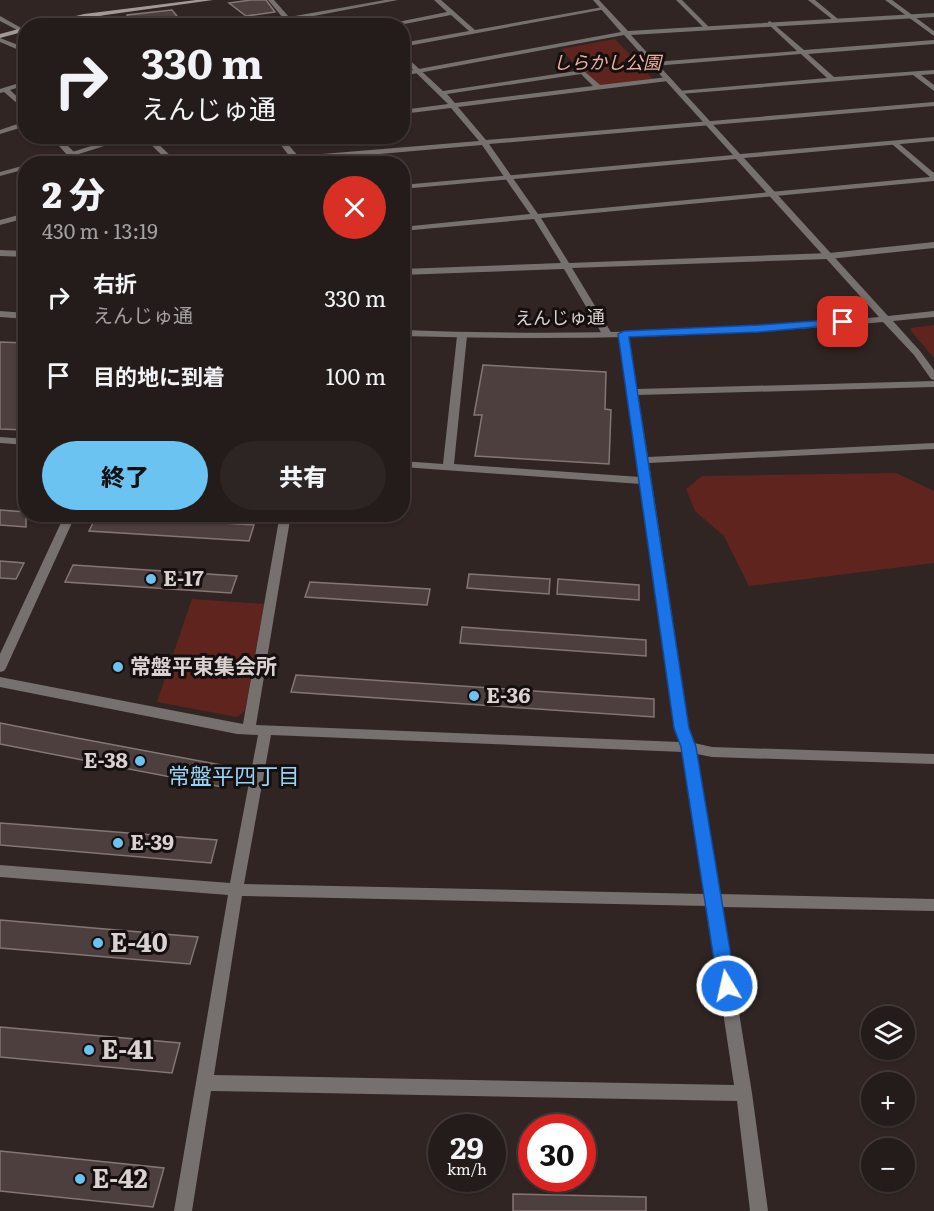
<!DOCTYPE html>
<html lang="ja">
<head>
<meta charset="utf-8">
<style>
	:root { --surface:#241c1a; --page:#2c2523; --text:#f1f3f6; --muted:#a3a1a2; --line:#413a39; --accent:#6ac3f1 }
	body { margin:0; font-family:Literata,"Noto Sans JP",serif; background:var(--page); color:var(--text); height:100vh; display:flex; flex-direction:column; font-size:22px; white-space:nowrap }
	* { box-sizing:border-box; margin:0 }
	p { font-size:20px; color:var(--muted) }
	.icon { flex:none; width:33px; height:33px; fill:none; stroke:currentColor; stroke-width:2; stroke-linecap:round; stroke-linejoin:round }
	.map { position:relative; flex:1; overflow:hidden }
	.sheet { position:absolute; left:18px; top:156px; width:392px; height:366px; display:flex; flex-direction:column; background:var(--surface); border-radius:24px; box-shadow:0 2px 4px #0004,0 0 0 2px var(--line) }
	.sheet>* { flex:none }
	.hud { position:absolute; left:18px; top:18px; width:392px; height:126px; border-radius:24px; box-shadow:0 2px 4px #0004,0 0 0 2px var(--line); background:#241c1a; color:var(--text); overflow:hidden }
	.buttons { position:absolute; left:861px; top:1006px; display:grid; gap:12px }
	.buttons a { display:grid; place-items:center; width:54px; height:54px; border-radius:50%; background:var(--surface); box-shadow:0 2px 4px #0004,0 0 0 2px var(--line); font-size:30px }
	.speed { position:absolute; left:428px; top:1114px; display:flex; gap:12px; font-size:30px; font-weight:700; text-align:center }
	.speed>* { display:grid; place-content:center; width:78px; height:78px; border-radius:50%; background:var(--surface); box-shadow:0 2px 4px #0004,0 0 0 2px var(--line); line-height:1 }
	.speed small { font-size:15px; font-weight:400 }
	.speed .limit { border:9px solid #d22; background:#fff; color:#111 }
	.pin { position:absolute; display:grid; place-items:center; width:51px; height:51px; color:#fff; margin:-26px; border-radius:12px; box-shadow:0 3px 9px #0006 }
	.me { position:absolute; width:66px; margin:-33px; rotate:351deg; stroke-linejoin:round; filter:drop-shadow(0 0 4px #0008) }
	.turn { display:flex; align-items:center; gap:21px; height:126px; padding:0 24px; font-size:27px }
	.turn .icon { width:78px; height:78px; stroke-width:2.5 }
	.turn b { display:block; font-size:42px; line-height:51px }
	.round { display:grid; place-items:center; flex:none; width:63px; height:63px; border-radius:32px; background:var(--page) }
	.head { display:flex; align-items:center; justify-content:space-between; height:102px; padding:0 24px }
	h1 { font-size:36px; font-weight:800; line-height:45px }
	.primary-button { display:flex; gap:12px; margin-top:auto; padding:12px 24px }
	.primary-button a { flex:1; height:69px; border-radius:36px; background:var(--accent); color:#111; font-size:24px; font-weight:800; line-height:69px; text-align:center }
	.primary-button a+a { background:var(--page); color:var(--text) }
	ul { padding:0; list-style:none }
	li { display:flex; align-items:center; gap:18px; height:78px; padding:0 24px }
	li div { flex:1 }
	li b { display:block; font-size:22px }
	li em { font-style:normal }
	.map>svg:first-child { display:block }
	.green { fill:#5f241e }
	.building { fill:#4c3f3d; stroke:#847674; stroke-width:1.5 }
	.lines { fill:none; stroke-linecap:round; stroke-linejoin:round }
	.minor { fill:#76706f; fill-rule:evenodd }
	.tertiary { fill:#76706f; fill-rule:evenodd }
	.secondary { fill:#a39997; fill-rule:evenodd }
	.route { fill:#1a73e8; stroke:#114b97; stroke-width:1.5 }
	.poi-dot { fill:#6ac3f1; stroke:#15100f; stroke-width:2 }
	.labels { text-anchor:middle; stroke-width:6; stroke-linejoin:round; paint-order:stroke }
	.far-park-label { font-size:18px; font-style:italic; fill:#f1b0a6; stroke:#15100f }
	.far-street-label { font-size:18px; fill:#dad2d1; stroke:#15100f }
	.poi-label { font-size:21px; font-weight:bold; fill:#dad2d1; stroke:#15100f; text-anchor:start }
	.neighbourhood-label { font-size:22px; fill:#95d4f6; stroke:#15100f }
	.near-poi-label { font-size:26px; font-weight:bold; fill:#dad2d1; stroke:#15100f; text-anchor:start }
</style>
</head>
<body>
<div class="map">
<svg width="934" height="1211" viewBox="0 0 934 1211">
	<rect width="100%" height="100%" fill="#302523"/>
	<path class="green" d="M 615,39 L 653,79 L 595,87 L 561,49 Z
		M 934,325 L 934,358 L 911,331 L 911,328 Z
		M 896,473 L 934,491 L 934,563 L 749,586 L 724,536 L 695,511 L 686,489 L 702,476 Z
		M 192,599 L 264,604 L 245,711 L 237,717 L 157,702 Z"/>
	<path class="building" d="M 251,0 L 266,0 L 275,12 L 246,16 L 229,3 Z
		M 172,10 L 185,26 L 128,26 L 127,15 Z
		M 0,342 L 26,343 L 26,430 L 0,429 Z
		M 483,365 L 606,372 L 605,409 L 611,410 L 609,464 L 475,456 L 482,415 L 474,415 Z
		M 0,510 L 26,512 L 26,527 L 0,525 Z
		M 97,515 L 254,525 L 249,541 L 89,531 Z
		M 0,561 L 24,563 L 16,579 L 0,578 Z
		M 73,565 L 237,576 L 231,593 L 65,582 Z
		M 469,574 L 550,579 L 549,594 L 467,588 Z
		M 558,579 L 639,585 L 639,600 L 557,594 Z
		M 310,582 L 430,589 L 427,605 L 305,597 Z
		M 462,627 L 646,640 L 646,656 L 460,643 Z
		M 296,675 L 654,699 L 654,717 L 291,692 Z
		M 0,723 L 77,738 L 232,767 L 222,787 L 0,744 Z
		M 0,823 L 27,825 L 217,840 L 211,863 L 0,845 Z
		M 0,920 L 198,937 L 190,964 L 0,948 Z
		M 0,1027 L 180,1043 L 172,1073 L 0,1057 Z
		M 0,1151 L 164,1168 L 153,1207 L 0,1191 Z
		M 513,1194 L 646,1197 L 646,1211 L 513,1211 Z"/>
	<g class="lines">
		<path class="minor" d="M 268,0 L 274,0 L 289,17 L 385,0 L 398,0 L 261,26 L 244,26 L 283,18 Z
			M 434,0 L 441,0 L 475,30 L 603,7 L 606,9 L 402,47 L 402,43 L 469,31 L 451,15 L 394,26 L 378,26 L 447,12 Z
			M 676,0 L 682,0 L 708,26 L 708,28 L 704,28 Z
			M 808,0 L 815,0 L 838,19 L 833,20 Z
			M 885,0 L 892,0 L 934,31 L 934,36 Z
			M 98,13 L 100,14 L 114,26 L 107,26 L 96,16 Z
			M 0,16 L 23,29 L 24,30 L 19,31 L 0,21 Z
			M 770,21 L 804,50 L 934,40 L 934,44 L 808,54 L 834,77 L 934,70 L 934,74 L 921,75 L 934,85 L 934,91 L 913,75 L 680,94 L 677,92 L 678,91 L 827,78 L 801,54 L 654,66 L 651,64 L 654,62 L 797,51 L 768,24 L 768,22 Z
			M 0,38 L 26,48 L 26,53 L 0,42 Z
			M 402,53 L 443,91 L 583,70 L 600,85 L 668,77 L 671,79 L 668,81 L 458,107 L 486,140 L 934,102 L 934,106 L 489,144 L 538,214 L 930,177 L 893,145 L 892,143 L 896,141 L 934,173 L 934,181 L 541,218 L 569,263 L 829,253 L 934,242 L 934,248 L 829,259 L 572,268 L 612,334 L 607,337 L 602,334 L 564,269 L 402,275 L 402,269 L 561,263 L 534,219 L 402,231 L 402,227 L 530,214 L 482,145 L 266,164 L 230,164 L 290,157 L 274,136 L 281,136 L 298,156 L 479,141 L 451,108 L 402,114 L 402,110 L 448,104 L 402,59 ZM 581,74 L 593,86 L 455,103 L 447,94 Z
			M 26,81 L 26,85 L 10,90 L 26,105 L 26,111 L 4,92 L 0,93 L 0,89 L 3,88 Z
			M 26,121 L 26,126 L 0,134 L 0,130 Z
			M 50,136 L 58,136 L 74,152 L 74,156 L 68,156 Z
			M 142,136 L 150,136 L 179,164 L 171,164 Z
			M 26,213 L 26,218 L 0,225 L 0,220 Z
			M 0,250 L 26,251 L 26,257 L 0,256 Z
			M 624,331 L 629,334 L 637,389 L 934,381 L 934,387 L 638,395 L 648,457 L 934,443 L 934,449 L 649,463 L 689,728 L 694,743 L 712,747 L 934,754 L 934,764 L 712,757 L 697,754 L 720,894 L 934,899 L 934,911 L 722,907 L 752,1093 L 768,1211 L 750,1211 L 737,1101 L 211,1091 L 192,1211 L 174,1211 L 228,895 L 0,877 L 0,865 L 230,883 L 258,735 L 237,734 L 0,687 L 0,677 L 243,724 L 280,514 L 291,514 L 256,725 L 680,742 L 675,728 L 641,484 L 402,467 L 402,461 L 443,464 L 457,336 L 462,333 L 467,336 L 454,464 L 640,477 L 619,334 ZM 271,735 L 683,752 L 705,894 L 244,884 ZM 242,896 L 707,906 L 734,1085 L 214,1075 Z
			M 0,437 L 26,439 L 26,445 L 0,443 Z
			M 65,514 L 76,514 L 6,668 L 4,671 L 0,672 L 0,654 Z"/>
		<path class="tertiary" d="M 593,0 L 599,0 L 628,31 L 934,13 L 934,17 L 631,35 L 740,154 L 934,137 L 934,141 L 744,158 L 888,316 L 934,311 L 934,317 L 893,321 L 920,351 L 934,370 L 934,380 L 931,379 L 914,355 L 883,322 C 723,337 563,341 402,336 L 402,330 C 561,336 720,332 879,317 L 736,159 L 402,189 L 402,185 L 733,155 L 624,35 L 402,76 L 402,72 L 621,32 Z
			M 123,136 L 136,136 L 47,164 L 34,164 Z
			M 26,165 L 26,169 L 0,176 L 0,172 Z
			M 0,311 L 26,313 L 26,319 L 0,317 Z"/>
		<path class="secondary" d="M 196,0 L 213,0 L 84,18 L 49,26 L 35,26 L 84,14 Z
			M 26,27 L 26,31 L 0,38 L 0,34 Z"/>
	</g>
	<path class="route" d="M 843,319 L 849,322 L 847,324 L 759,332 L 629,337 L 689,728 L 696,747 L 736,986 L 733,991 L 727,993 L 721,991 L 718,986 L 681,747 L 674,728 L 618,334 L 624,331 L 759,325 Z"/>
	<g class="poi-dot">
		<circle cx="151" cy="579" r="6"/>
		<circle cx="118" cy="667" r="6"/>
		<circle cx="474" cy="696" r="6"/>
		<circle cx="140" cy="761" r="6"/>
		<circle cx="118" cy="843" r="6"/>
		<circle cx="98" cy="943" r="6"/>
		<circle cx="89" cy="1050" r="6"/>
		<circle cx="80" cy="1179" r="6"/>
	</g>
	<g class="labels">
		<g class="far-park-label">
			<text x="607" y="69">しらかし公園</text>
		</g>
		<g class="far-street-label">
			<text transform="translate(560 318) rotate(-1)" y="6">えんじゅ通</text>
		</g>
		<g class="poi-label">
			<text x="163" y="586">E-17</text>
			<text x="130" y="674">常盤平東集会所</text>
			<text x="486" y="703">E-36</text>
			<text x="128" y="768" text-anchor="end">E-38</text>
			<text x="130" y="850">E-39</text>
		</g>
		<g class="neighbourhood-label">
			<text x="234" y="784">常盤平四丁目</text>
		</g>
		<g class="near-poi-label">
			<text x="110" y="952">E-40</text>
			<text x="101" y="1059">E-41</text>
			<text x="92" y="1188">E-42</text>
		</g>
	</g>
</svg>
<div class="buttons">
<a><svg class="icon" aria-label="layers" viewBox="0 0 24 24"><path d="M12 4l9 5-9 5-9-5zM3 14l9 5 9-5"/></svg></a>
<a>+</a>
<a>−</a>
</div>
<div class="speed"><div>29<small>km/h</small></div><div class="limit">30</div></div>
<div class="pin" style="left:843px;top:322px;background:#d93025"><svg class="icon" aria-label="arrive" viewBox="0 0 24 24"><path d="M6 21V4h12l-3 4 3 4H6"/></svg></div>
<svg class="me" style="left:727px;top:986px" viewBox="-20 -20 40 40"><circle r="17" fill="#1a73e8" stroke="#fff" stroke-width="3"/><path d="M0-11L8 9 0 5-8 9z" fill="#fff"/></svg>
<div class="hud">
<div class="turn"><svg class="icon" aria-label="right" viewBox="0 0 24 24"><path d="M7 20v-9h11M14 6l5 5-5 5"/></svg><div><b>330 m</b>えんじゅ通</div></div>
</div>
<section class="sheet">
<div class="head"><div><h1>2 分</h1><p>430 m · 13:19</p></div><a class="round" style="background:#d93025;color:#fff"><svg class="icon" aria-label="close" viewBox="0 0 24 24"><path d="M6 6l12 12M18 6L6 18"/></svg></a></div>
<ul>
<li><svg class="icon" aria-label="right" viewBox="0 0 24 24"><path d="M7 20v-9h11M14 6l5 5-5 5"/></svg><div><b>右折</b><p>えんじゅ通</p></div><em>330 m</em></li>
<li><svg class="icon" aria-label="arrive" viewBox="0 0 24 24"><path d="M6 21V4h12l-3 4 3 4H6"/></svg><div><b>目的地に到着</b></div><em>100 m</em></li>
</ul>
<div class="primary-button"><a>終了</a><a>共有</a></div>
</section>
</div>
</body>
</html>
